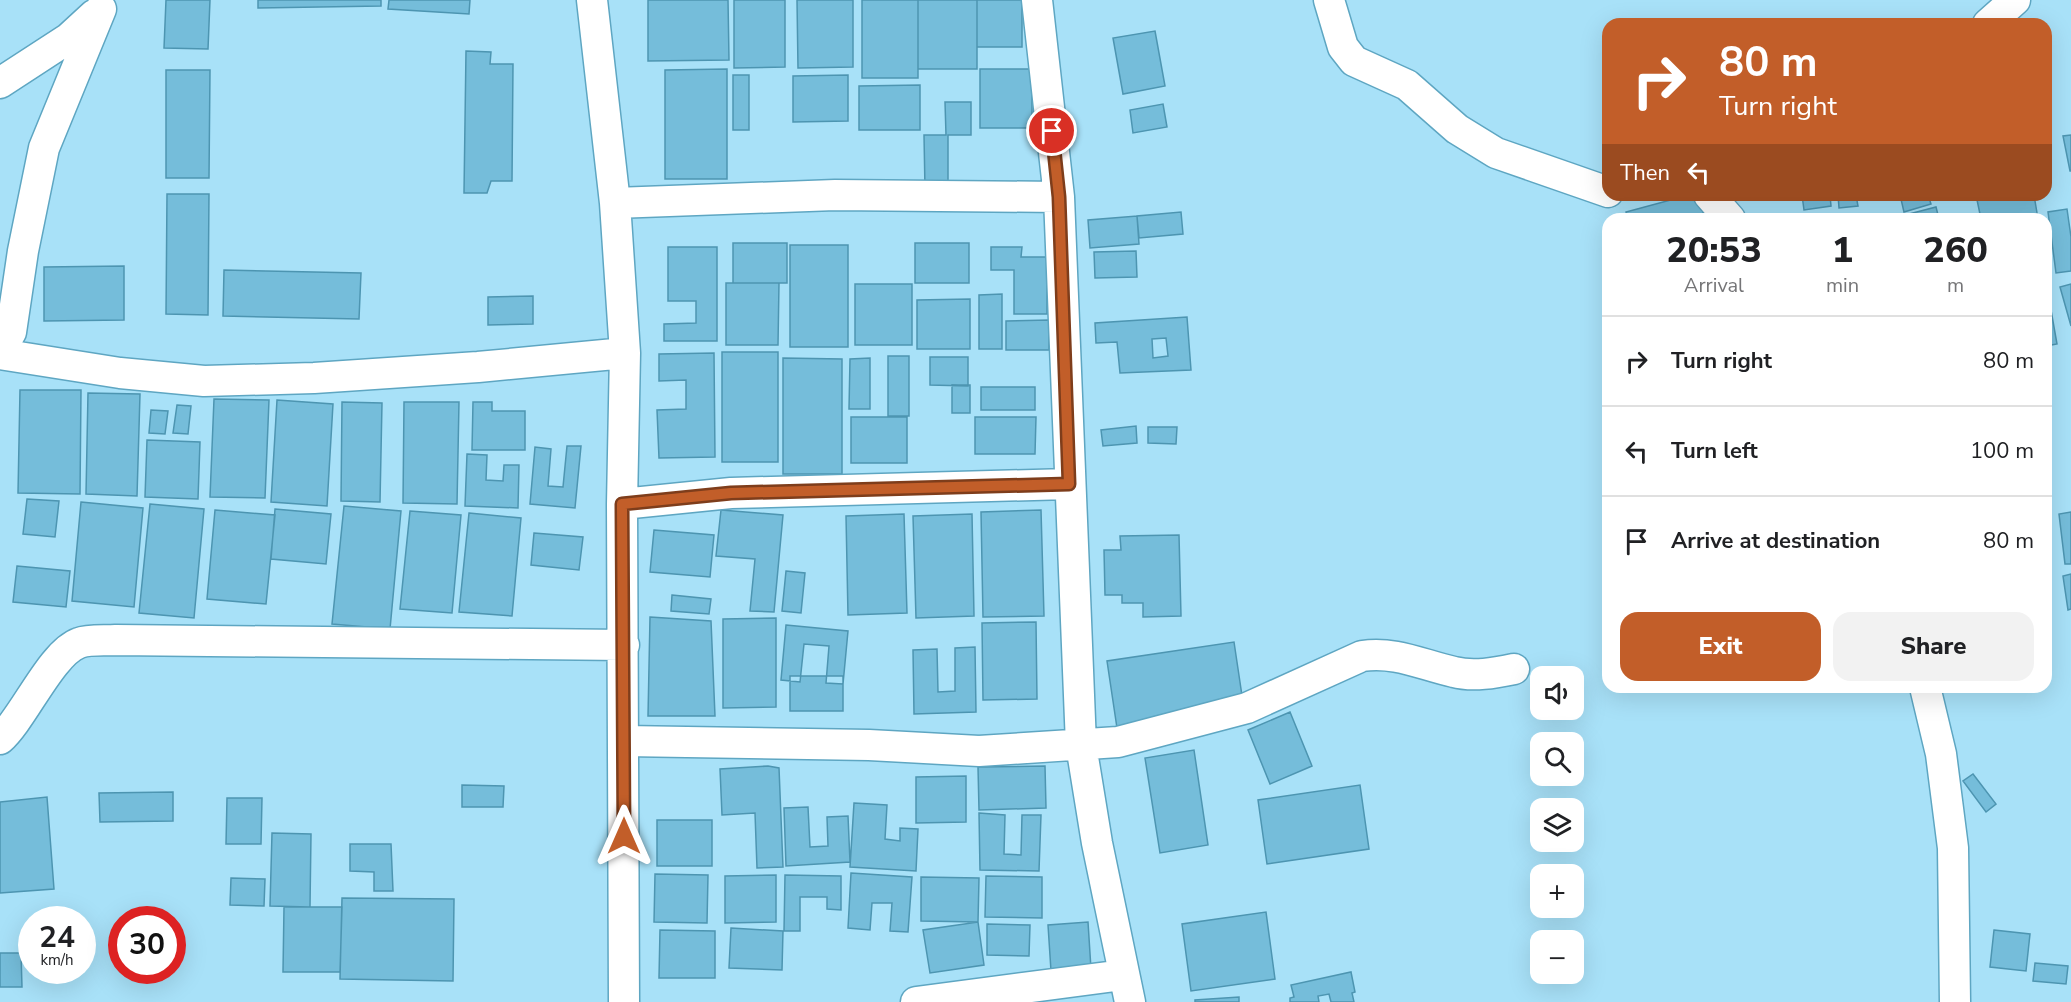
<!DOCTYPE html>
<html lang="en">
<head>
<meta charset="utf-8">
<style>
	:root { --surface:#fff; --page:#f2f2f2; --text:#202124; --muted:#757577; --line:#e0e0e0; --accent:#c25e29 }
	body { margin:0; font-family:"Nunito Sans",sans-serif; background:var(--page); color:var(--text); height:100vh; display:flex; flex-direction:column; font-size:22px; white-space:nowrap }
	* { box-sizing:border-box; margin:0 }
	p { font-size:20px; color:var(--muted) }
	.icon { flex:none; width:33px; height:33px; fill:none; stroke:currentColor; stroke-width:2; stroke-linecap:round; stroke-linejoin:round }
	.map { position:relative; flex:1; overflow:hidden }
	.side { position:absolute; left:1602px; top:213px; width:450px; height:480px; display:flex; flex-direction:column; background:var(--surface); border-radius:18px; box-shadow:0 6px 24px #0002 }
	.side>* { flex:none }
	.top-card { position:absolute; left:1602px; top:18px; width:450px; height:183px; border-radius:18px; box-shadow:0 6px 24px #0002; background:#c25e29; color:#fff; overflow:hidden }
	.buttons { position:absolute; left:1530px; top:666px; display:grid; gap:12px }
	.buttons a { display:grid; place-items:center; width:54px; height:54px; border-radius:12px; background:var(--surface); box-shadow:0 6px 24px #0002; font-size:30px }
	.speed { position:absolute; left:18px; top:906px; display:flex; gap:12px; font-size:30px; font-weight:700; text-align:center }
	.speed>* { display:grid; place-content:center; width:78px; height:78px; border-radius:50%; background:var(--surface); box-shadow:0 6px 24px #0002; line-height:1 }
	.speed small { font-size:15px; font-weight:400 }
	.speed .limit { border:9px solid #d22; background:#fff; color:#111 }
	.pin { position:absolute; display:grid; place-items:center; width:51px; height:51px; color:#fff; margin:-26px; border:3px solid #fff; border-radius:50%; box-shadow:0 2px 6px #0007 }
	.me { position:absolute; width:66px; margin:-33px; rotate:0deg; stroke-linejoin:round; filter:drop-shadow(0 0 4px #0008) }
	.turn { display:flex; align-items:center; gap:21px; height:126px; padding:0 18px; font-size:27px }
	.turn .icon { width:78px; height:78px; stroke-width:2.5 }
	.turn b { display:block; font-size:42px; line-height:51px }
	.then { display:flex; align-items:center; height:57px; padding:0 18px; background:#0003; gap:12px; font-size:22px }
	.eta { display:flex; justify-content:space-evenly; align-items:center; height:102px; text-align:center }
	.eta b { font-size:36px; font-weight:800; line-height:42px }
	.action { display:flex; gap:12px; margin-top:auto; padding:12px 18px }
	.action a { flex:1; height:69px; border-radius:18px; background:var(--accent); color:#fff; font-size:24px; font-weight:800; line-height:69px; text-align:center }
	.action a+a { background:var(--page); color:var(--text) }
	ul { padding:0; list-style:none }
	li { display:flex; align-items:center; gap:18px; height:90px; padding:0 18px; border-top:2px solid var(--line) }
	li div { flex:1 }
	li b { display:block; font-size:22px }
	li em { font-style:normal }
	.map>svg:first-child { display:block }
	.building { fill:#75bdda; stroke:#4d95b1; stroke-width:1.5; fill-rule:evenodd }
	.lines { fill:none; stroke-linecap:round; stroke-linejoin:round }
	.minor-casing { stroke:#5ea6c2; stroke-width:33 }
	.minor { stroke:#fff; stroke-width:30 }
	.route-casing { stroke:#7e3d1b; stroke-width:15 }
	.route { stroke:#c25e29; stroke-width:10 }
</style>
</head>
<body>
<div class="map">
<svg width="2071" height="1002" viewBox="0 0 2071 1002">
	<rect width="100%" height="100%" fill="#a8e1f8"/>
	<path class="building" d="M 166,0 L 210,0 L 208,49 L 164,48 Z
		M 258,0 L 381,0 L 381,6 L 258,8 Z
		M 389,0 L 470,0 L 469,14 L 388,9 Z
		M 648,0 L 728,0 L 729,60 L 648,61 Z
		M 734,0 L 785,0 L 785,67 L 734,68 Z
		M 797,0 L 853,0 L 853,67 L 798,68 Z
		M 862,0 L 918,0 L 918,78 L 862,78 Z
		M 918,0 L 977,0 L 977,69 L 918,69 Z
		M 977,0 L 1022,0 L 1022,47 L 977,47 Z
		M 1155,31 L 1165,86 L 1123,94 L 1113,38 Z
		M 466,51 L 491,52 L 490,64 L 513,64 L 512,181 L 491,181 L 487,193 L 464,193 Z
		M 727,69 L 727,179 L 665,179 L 665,70 Z
		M 980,69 L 1032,69 L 1032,128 L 980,128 Z
		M 166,70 L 210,70 L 209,178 L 166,178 Z
		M 733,75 L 749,75 L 749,130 L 733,130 Z
		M 848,75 L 848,121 L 793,122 L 793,76 Z
		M 920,85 L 920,130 L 859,130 L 859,86 Z
		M 945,102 L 971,102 L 971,135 L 948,135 L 948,188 L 925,189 L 924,135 L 946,135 Z
		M 1163,104 L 1167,127 L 1133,133 L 1130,110 Z
		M 2071,135 L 2071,171 L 2070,171 L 2063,136 Z
		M 167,194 L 209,194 L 208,315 L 166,314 Z
		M 1689,195 L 1698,195 L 1705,219 L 1628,219 L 1626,212 Z
		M 1802,195 L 1830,195 L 1831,206 L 1804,210 Z
		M 1838,195 L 1856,195 L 1858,206 L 1839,208 Z
		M 1900,195 L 1928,195 L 1931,204 L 1904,212 Z
		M 1976,195 L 2034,195 L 2038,219 L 1981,219 Z
		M 1936,207 L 1939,219 L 1906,219 L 1905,215 Z
		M 2067,209 L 2071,237 L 2071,271 L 2056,273 L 2048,212 Z
		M 1181,212 L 1183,234 L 1139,238 L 1137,216 Z
		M 1137,216 L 1139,244 L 1090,248 L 1088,220 Z
		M 733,243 L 787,243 L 787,283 L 733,283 Z
		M 915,243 L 969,243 L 969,283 L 915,283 Z
		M 790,245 L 848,245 L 848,347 L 790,347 Z
		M 668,247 L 717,247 L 717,341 L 664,341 L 664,324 L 696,323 L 696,301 L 668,301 Z
		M 991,247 L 1022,247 L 1021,257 L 1047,257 L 1047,314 L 1014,314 L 1014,270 L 991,270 Z
		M 1136,251 L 1137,277 L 1095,278 L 1094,252 Z
		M 124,266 L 124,320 L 44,321 L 44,267 Z
		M 224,270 L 361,273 L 359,319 L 223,316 Z
		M 726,283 L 779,283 L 778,345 L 726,345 Z
		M 855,284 L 912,284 L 912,345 L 855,345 Z
		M 2071,284 L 2071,326 L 2060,287 Z
		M 2046,293 L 2048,293 L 2057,344 L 2046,346 Z
		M 1002,294 L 1002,349 L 979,349 L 979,295 Z
		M 533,296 L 533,324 L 488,325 L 488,297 Z
		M 970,299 L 970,349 L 917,349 L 917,300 Z
		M 1187,317 L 1191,370 L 1120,373 L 1117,342 L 1096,343 L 1095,323 ZM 1166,338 L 1168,356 L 1153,358 L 1152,339 Z
		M 1049,320 L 1049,350 L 1006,350 L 1006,321 Z
		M 722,352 L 778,352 L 778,462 L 722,462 Z
		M 714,353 L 715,457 L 659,458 L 657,410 L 686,409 L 686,380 L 659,381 L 659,354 Z
		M 888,356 L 909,356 L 909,416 L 888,416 Z
		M 930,357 L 968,357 L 968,386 L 930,385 Z
		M 783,358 L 842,359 L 842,474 L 783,474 Z
		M 870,358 L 870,409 L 849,409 L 850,359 Z
		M 952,385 L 970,385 L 970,413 L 952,413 Z
		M 981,387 L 1035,387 L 1035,410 L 981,410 Z
		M 20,390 L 81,390 L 80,494 L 18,493 Z
		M 88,393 L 140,394 L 137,496 L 86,494 Z
		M 214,399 L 269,400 L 265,498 L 210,497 Z
		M 277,400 L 333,404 L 327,506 L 271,502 Z
		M 342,402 L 382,403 L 380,502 L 341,501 Z
		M 404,402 L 459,402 L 457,504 L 403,503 Z
		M 473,402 L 492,402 L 492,411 L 525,411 L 525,450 L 472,450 Z
		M 177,405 L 191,406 L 188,434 L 173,433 Z
		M 151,410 L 168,411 L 165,434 L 149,433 Z
		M 851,417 L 907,417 L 907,463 L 851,463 Z
		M 975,417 L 1036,417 L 1035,454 L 975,454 Z
		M 1136,426 L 1137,443 L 1103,446 L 1101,430 Z
		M 1148,427 L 1177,427 L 1176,444 L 1148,443 Z
		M 147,440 L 200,442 L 198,499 L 145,497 Z
		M 567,446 L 581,446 L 575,508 L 530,504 L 535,447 L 551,449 L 548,486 L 563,487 Z
		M 467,454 L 487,455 L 486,480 L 503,481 L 504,465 L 519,465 L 518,508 L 465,506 Z
		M 27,499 L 59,501 L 55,537 L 23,534 Z
		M 81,502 L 143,508 L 134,607 L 72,601 Z
		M 150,504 L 204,509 L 194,618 L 139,613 Z
		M 344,506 L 401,511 L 390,629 L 332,624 Z
		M 275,509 L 331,514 L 326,564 L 271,559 Z
		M 215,510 L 275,515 L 266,604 L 207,599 Z
		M 721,510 L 783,515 L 774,612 L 750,611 L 755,559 L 716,556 Z
		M 1041,510 L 1044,616 L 983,617 L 981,512 Z
		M 410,511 L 461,515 L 452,613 L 400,609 Z
		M 2071,512 L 2071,564 L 2065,564 L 2059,514 Z
		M 469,513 L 521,518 L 512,616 L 459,612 Z
		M 904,514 L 907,613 L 848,615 L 846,516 Z
		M 972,514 L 974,616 L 916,618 L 913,516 Z
		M 654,530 L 714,535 L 710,577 L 650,572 Z
		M 534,533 L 583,537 L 579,570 L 531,565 Z
		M 1179,535 L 1181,616 L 1143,617 L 1143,603 L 1122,603 L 1122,595 L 1105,595 L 1104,550 L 1121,550 L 1120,536 Z
		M 17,566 L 70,571 L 66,607 L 13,602 Z
		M 786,571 L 805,573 L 801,613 L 782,611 Z
		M 2071,574 L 2071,609 L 2068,610 L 2063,576 Z
		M 672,595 L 711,599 L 709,614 L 671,611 Z
		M 650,617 L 711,621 L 715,716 L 648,716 Z
		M 776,618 L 776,707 L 723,708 L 723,619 Z
		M 1036,622 L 1037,699 L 983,700 L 982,623 Z
		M 786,625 L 848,631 L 843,684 L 826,683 L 829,646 L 804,644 L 800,682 L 781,680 Z
		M 1234,642 L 1244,709 L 1117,728 L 1107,661 Z
		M 975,647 L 976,712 L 914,714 L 913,650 L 937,649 L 938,692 L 955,691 L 955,648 Z
		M 790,676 L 843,676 L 843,711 L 790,711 Z
		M 1290,712 L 1312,766 L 1270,784 L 1248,730 Z
		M 1194,750 L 1208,845 L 1160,853 L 1145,758 Z
		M 768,766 L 779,768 L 783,867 L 757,868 L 755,813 L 722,815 L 720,769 Z
		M 1045,766 L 1046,808 L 979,810 L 978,767 Z
		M 1973,774 L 1996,804 L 1986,812 L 1963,781 Z
		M 966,776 L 966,822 L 916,823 L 916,777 Z
		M 462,785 L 504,786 L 503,807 L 462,807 Z
		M 1360,785 L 1369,849 L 1267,864 L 1258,800 Z
		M 173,792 L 173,821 L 100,822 L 99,793 Z
		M 47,797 L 54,889 L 0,893 L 0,802 Z
		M 227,798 L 262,798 L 261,844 L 226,844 Z
		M 854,803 L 887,805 L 885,839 L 900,841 L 900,828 L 918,829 L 916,871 L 850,867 Z
		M 808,807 L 810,847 L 828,846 L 827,817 L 848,816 L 850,862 L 786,866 L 784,808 Z
		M 979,813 L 1005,815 L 1004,854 L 1021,855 L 1022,815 L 1041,815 L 1039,871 L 980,870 Z
		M 657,820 L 712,820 L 712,866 L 657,866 Z
		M 272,833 L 311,834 L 310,907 L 270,906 Z
		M 350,844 L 391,844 L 393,891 L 374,891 L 374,872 L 350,871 Z
		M 851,873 L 912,877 L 908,932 L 890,931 L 892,903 L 872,903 L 870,930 L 848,928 Z
		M 655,874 L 708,875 L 707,923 L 654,922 Z
		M 776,875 L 776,922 L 725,923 L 725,876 Z
		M 785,875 L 841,876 L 841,910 L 827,909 L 827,897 L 800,897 L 800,931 L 784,931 Z
		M 986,876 L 1042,877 L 1042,918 L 985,917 Z
		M 921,877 L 979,878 L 978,922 L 921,921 Z
		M 231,878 L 265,879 L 264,906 L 230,905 Z
		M 342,898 L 454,899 L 453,981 L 340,979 Z
		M 284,907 L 342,907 L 340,972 L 283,972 Z
		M 1266,912 L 1275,979 L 1191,991 L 1182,924 Z
		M 978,922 L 984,965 L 930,973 L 923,930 Z
		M 1088,922 L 1091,969 L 1051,971 L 1048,925 Z
		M 987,924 L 1030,925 L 1029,956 L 987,955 Z
		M 731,928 L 783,931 L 782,970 L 729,968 Z
		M 660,930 L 715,931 L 715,978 L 659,978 Z
		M 1994,930 L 2030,934 L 2026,971 L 1990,967 Z
		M 0,953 L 21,953 L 22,987 L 0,987 Z
		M 2035,963 L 2068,966 L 2066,984 L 2033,981 Z
		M 1351,972 L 1355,992 L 1352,993 L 1354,1002 L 1331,1002 L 1329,994 L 1318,996 L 1319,1002 L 1290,1002 L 1290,998 L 1294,997 L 1291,985 Z
		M 1239,997 L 1239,1002 L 1195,1002 L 1195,1000 Z"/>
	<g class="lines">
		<g class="minor-casing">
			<path id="minor" d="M 592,0 L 615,203 L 625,353 L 622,504 L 624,1002
				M 1037,0 L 1059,197 L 1081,745 L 1097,843 L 1130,1002
				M 1329,0 L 1343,47 L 1354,61 L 1407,85 L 1457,129 L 1496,153 L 1608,192
				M 1988,24 L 2015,0
				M 0,83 L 69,38 L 94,15
				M 1709,195 L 1730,219
				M 615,203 L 835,195 L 1059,197
				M 0,351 L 11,332 L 23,251 L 44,148 L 101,9
				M 0,354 L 120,373 L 204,381 L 314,378 L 478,367 L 625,353
				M 622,504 L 731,493 L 1069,484
				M 1925,687 L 1941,754 L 1953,848 L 1955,1002
				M 0,739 C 23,719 51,653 79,643 C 89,639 105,641 116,640 L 624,645
				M 625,741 L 869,745 L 979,751 L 1118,742 L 1247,708 L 1362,656 C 1396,651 1422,665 1454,672 C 1473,677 1495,673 1514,669
				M 916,1002 L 1123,975"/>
		</g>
		<use href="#minor" class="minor"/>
	</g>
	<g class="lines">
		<g class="route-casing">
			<path id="route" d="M 624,836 L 622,504 L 731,493 L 1069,484 L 1059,197 L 1052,131"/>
		</g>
		<use href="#route" class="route"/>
	</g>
</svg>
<div class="buttons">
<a><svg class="icon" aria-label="sound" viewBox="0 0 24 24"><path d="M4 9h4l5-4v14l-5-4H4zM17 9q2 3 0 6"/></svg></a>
<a><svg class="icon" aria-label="search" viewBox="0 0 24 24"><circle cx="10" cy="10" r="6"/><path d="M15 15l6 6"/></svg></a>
<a><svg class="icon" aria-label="layers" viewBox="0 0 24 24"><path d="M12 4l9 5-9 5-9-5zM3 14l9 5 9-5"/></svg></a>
<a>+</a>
<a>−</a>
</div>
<div class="speed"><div>24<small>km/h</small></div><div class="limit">30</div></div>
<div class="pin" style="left:1052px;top:131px;background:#d93025"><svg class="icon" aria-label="arrive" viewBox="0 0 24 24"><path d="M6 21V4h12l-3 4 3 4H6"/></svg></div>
<svg class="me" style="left:624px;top:836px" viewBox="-20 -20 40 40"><path d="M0-17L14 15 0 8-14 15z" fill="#c25e29" stroke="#fff" stroke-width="4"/></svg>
<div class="top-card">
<div class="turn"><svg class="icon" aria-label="right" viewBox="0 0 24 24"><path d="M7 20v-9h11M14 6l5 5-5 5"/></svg><div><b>80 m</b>Turn right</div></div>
<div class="then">Then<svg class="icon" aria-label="left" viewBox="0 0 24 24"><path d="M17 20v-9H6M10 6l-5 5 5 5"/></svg></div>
</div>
<section class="side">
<div class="eta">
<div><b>20:53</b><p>Arrival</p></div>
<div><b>1</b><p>min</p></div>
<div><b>260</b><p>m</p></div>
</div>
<ul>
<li><svg class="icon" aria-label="right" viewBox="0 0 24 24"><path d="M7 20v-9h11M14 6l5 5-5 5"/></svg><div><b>Turn right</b></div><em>80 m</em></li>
<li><svg class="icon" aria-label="left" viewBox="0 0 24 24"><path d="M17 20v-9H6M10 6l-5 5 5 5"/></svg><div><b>Turn left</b></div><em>100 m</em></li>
<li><svg class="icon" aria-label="arrive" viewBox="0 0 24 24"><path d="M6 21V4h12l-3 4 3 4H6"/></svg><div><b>Arrive at destination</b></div><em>80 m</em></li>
</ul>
<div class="action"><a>Exit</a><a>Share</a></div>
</section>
</div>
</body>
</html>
